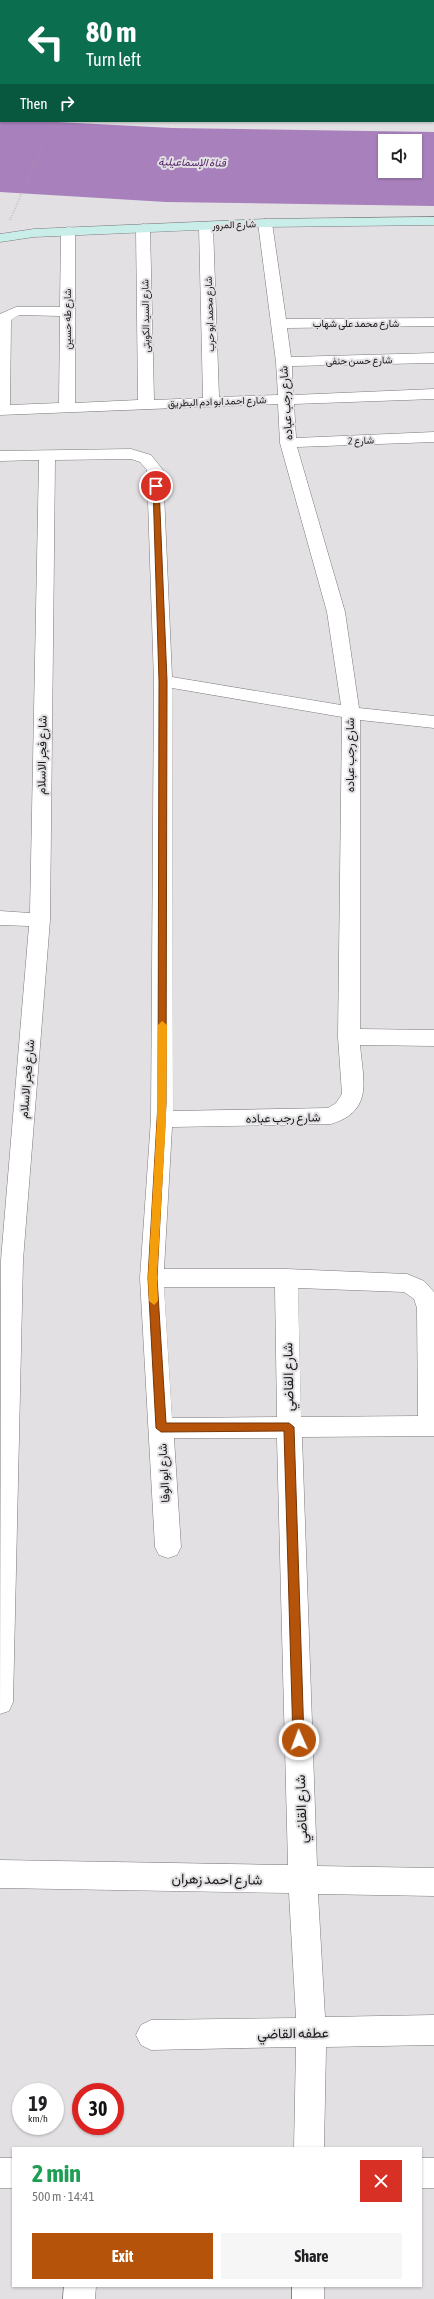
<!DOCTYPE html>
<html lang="en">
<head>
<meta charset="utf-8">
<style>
	:root { --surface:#fff; --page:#f6f6f6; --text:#202124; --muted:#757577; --accent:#b45309 }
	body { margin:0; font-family:"Asap Condensed",Vazirmatn,sans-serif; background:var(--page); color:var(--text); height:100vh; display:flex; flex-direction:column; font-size:15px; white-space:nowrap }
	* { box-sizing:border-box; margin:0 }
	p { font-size:13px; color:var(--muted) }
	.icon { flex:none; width:22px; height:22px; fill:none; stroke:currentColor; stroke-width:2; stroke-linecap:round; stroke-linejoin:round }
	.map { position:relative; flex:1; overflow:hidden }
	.panel { position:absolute; left:12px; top:2147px; width:410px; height:140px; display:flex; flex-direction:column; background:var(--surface); border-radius:0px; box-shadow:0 1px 3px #0004 }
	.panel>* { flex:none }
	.hud { position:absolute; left:0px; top:0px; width:434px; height:122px; box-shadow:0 1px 3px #0004; background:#0b6e4f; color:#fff; overflow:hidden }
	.buttons { position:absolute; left:378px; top:134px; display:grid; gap:8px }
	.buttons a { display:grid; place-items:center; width:44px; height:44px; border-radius:0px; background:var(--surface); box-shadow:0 1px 3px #0004; font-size:20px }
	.speed { position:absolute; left:12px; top:2083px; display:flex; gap:8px; font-size:20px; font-weight:700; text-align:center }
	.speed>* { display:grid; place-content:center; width:52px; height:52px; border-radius:50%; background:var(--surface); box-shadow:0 1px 3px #0004; line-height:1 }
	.speed small { font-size:10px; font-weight:400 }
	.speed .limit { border:6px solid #d22; background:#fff; color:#111 }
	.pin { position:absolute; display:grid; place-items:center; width:34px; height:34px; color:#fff; margin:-17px; border:2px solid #fff; border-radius:50%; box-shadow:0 1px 4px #0007 }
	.me { position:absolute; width:44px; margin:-22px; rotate:358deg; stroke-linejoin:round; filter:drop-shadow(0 0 3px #0008) }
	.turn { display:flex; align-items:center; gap:14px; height:84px; padding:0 20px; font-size:18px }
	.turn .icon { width:52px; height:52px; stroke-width:2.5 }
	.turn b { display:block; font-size:28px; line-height:34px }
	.then { display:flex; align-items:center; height:38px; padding:0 20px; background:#0003; gap:8px; font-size:15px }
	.round { display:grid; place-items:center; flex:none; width:42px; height:42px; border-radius:0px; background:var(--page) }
	.summary { display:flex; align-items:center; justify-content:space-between; height:68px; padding:0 20px }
	h1 { font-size:24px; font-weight:700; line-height:30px; color:#1e9e55 }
	.cta { display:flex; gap:8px; margin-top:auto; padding:8px 20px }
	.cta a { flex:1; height:46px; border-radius:0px; background:var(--accent); color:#fff; font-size:16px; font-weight:700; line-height:46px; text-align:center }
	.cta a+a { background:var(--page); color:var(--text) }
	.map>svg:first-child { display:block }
	.water { fill:#a880bc; fill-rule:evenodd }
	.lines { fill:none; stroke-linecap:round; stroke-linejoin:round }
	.street-casing { stroke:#7b797c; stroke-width:1 }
	.secondary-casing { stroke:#7b797c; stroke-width:1 }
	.primary-casing { stroke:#3a867d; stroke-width:1 }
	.path { stroke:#a09ea0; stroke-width:1.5; stroke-dasharray:0.5 2; stroke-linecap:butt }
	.street { fill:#fff; fill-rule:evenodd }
	.secondary { fill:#c9ede8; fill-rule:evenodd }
	.primary { fill:#93dad1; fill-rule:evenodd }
	.route { fill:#b45309; stroke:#753606 }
	.slow { fill:#f59e0b }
	.labels { text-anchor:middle; stroke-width:4; stroke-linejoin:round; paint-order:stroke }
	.far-street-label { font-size:10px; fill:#191819; stroke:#e2e0e3 }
	.far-water-label { font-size:11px; font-style:italic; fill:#55226b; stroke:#e2e0e3 }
	.street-label { font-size:12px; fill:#191819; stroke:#e2e0e3 }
	.near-street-label { font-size:14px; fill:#191819; stroke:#e2e0e3 }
</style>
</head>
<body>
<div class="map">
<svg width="434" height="2299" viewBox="0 0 434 2299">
	<rect width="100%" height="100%" fill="#e2e0e3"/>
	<path class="water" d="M 0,119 L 172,128 L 434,132 L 434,206 L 166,202 L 0,192 ZM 385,141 L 415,141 L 415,171 L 385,171 Z"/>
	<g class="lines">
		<g class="street-casing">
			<path id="street" d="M 41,0 L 53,0 L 53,1 L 41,1 Z
				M 215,0 L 227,0 L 227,1 L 215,1 Z
				M 413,0 L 425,0 L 425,1 L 413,1 Z
				M 433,20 L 434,21 L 434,31 L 433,30 Z
				M 265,219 L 272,223 L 286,319 L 434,318 L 434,326 L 287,328 L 291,357 L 434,353 L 434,363 L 292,366 L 293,395 L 434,389 L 434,399 L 294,404 L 296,438 L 434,432 L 434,442 L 297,447 L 345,612 L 359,708 L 434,716 L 434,728 L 360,720 L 360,1029 L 434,1030 L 434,1046 L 360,1045 C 363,1080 374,1111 331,1124 L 172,1127 L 164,1269 L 286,1269 L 407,1274 L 424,1281 L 434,1292 L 434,1436 L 302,1437 L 317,1866 L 434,1868 L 434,1896 L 318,1894 L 325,2017 L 434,2015 L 434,2045 L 326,2047 L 324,2148 L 294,2148 L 296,2047 L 151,2050 L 141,2045 L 136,2035 L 141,2025 L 151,2020 L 296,2018 L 289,1893 L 0,1888 L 0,1860 L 288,1865 L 277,1438 L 174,1438 L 181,1547 L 177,1555 L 168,1558 L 159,1555 L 155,1547 L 140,1278 L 151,1119 L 154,681 L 147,470 L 140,462 L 131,459 L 55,460 L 50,920 L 23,1260 L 13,1702 L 9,1711 L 0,1714 L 1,1260 L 29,926 L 0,925 L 0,911 L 30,913 L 39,460 L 0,461 L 0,451 L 131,449 L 151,455 L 163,470 L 172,677 L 341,705 L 327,612 L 280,443 L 278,404 L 0,415 L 0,314 L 16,307 L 60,307 L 61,231 L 68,227 L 73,228 L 75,231 L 75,403 L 138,400 L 136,228 L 143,224 L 148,225 L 150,228 L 154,400 L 203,398 L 199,226 L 201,223 L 211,223 L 213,226 L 219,397 L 278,395 L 276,362 L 258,223 ZM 19,315 L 60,316 L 59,403 L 10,405 L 11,320 ZM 172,688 L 342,717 L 338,1037 L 342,1094 L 336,1103 L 328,1108 L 173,1111 ZM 164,1287 L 275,1287 L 277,1417 L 172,1418 ZM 298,1288 L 404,1292 L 414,1299 L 417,1308 L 418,1416 L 301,1417 Z
				M 0,2158 L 13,2158 L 13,2188 L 0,2188 Z
				M 421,2158 L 434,2158 L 434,2188 L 421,2188 Z
				M 64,2286 L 96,2286 L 95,2299 L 63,2299 Z
				M 292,2286 L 324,2286 L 324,2299 L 292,2299 Z"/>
		</g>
		<g class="secondary-casing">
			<path id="secondary" d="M 434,217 L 434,225 L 265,227 L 34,237 L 0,242 L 0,234 L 34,229 L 265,219 Z"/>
		</g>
		<g class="primary-casing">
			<path id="primary" d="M 0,49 L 1,49 L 1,57 L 0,57 Z
				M 433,105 L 434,105 L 434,113 L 433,113 Z"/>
		</g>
		<path class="path" d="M 10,220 L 53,121"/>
		<use href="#street" class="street"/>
		<use href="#secondary" class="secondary"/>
		<use href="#primary" class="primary"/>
	</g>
	<path class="route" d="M 156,483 L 159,486 L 167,681 L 166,1103 L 157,1278 L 166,1423 L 289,1423 L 294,1427 L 304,1740 L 299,1745 L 293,1740 L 284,1431 L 161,1432 L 156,1428 L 148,1278 L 158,1103 L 159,681 L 153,486 Z"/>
	<path class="slow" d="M 162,1021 L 167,1025 L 166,1119 L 157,1278 L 158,1301 L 154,1305 L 149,1301 L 148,1278 L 157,1119 L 158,1025 Z"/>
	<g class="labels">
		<g class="far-street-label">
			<text transform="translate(234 224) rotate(-2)" y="4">شارع المرور</text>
			<text transform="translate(209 314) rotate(-92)" y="4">شارع محمد ابو حرب</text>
			<text transform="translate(145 316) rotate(-91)" y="4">شارع السيد الكويتى</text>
			<text transform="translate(67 319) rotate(-90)" y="4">شارع طه حسين</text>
			<text x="356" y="327">شارع محمد على شهاب</text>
			<text transform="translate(359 360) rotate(-1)" y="4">شارع حسن حنفى</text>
			<text transform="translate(217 401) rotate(-2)" y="4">شارع احمد ابو ادم البطريق</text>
			<text transform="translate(361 440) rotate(-2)" y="4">شارع 2</text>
		</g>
		<g class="far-water-label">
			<text transform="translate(192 162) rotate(1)" y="4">قناة الإسماعيلية</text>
		</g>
		<g class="street-label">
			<text transform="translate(286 403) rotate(-94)" y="4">شارع رجب عباده</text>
			<text transform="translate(42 755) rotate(-89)" y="4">شارع فجر الاسلام</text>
			<text transform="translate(350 755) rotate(-90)" y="4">شارع رجب عباده</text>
			<text transform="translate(27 1079) rotate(-85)" y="4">شارع فجر الاسلام</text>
			<text transform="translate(283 1118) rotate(-1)" y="4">شارع رجب عباده</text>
			<text transform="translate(164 1473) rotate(-93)" y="4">شارع ابو الوفا</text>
		</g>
		<g class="near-street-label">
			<text transform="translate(288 1377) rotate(-91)" y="5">شارع القاضي</text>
			<text transform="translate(301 1809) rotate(-92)" y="5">شارع القاضي</text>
			<text transform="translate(217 1879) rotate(1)" y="5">شارع احمد زهران</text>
			<text transform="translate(293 2033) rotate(-1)" y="5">عطفه القاضي</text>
		</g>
	</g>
</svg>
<div class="buttons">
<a><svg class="icon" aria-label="sound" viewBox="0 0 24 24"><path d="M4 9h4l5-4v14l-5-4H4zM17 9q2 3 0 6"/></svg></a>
</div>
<div class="speed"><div>19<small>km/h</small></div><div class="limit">30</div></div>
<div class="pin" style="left:156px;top:486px;background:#d93025"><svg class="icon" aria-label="arrive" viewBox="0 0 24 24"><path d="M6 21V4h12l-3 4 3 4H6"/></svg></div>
<svg class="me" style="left:299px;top:1740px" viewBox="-20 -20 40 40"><circle r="17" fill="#b45309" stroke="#fff" stroke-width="3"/><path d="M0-11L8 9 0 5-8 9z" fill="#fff"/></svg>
<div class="hud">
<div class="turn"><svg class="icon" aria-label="left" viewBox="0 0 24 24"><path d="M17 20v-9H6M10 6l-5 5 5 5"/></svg><div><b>80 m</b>Turn left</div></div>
<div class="then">Then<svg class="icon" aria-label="right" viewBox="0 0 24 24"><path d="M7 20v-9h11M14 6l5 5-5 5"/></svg></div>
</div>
<section class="panel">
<div class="summary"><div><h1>2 min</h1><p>500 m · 14:41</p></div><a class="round" style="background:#d93025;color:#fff"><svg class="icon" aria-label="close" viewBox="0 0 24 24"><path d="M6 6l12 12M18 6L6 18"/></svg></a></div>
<div class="cta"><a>Exit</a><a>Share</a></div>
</section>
</div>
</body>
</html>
